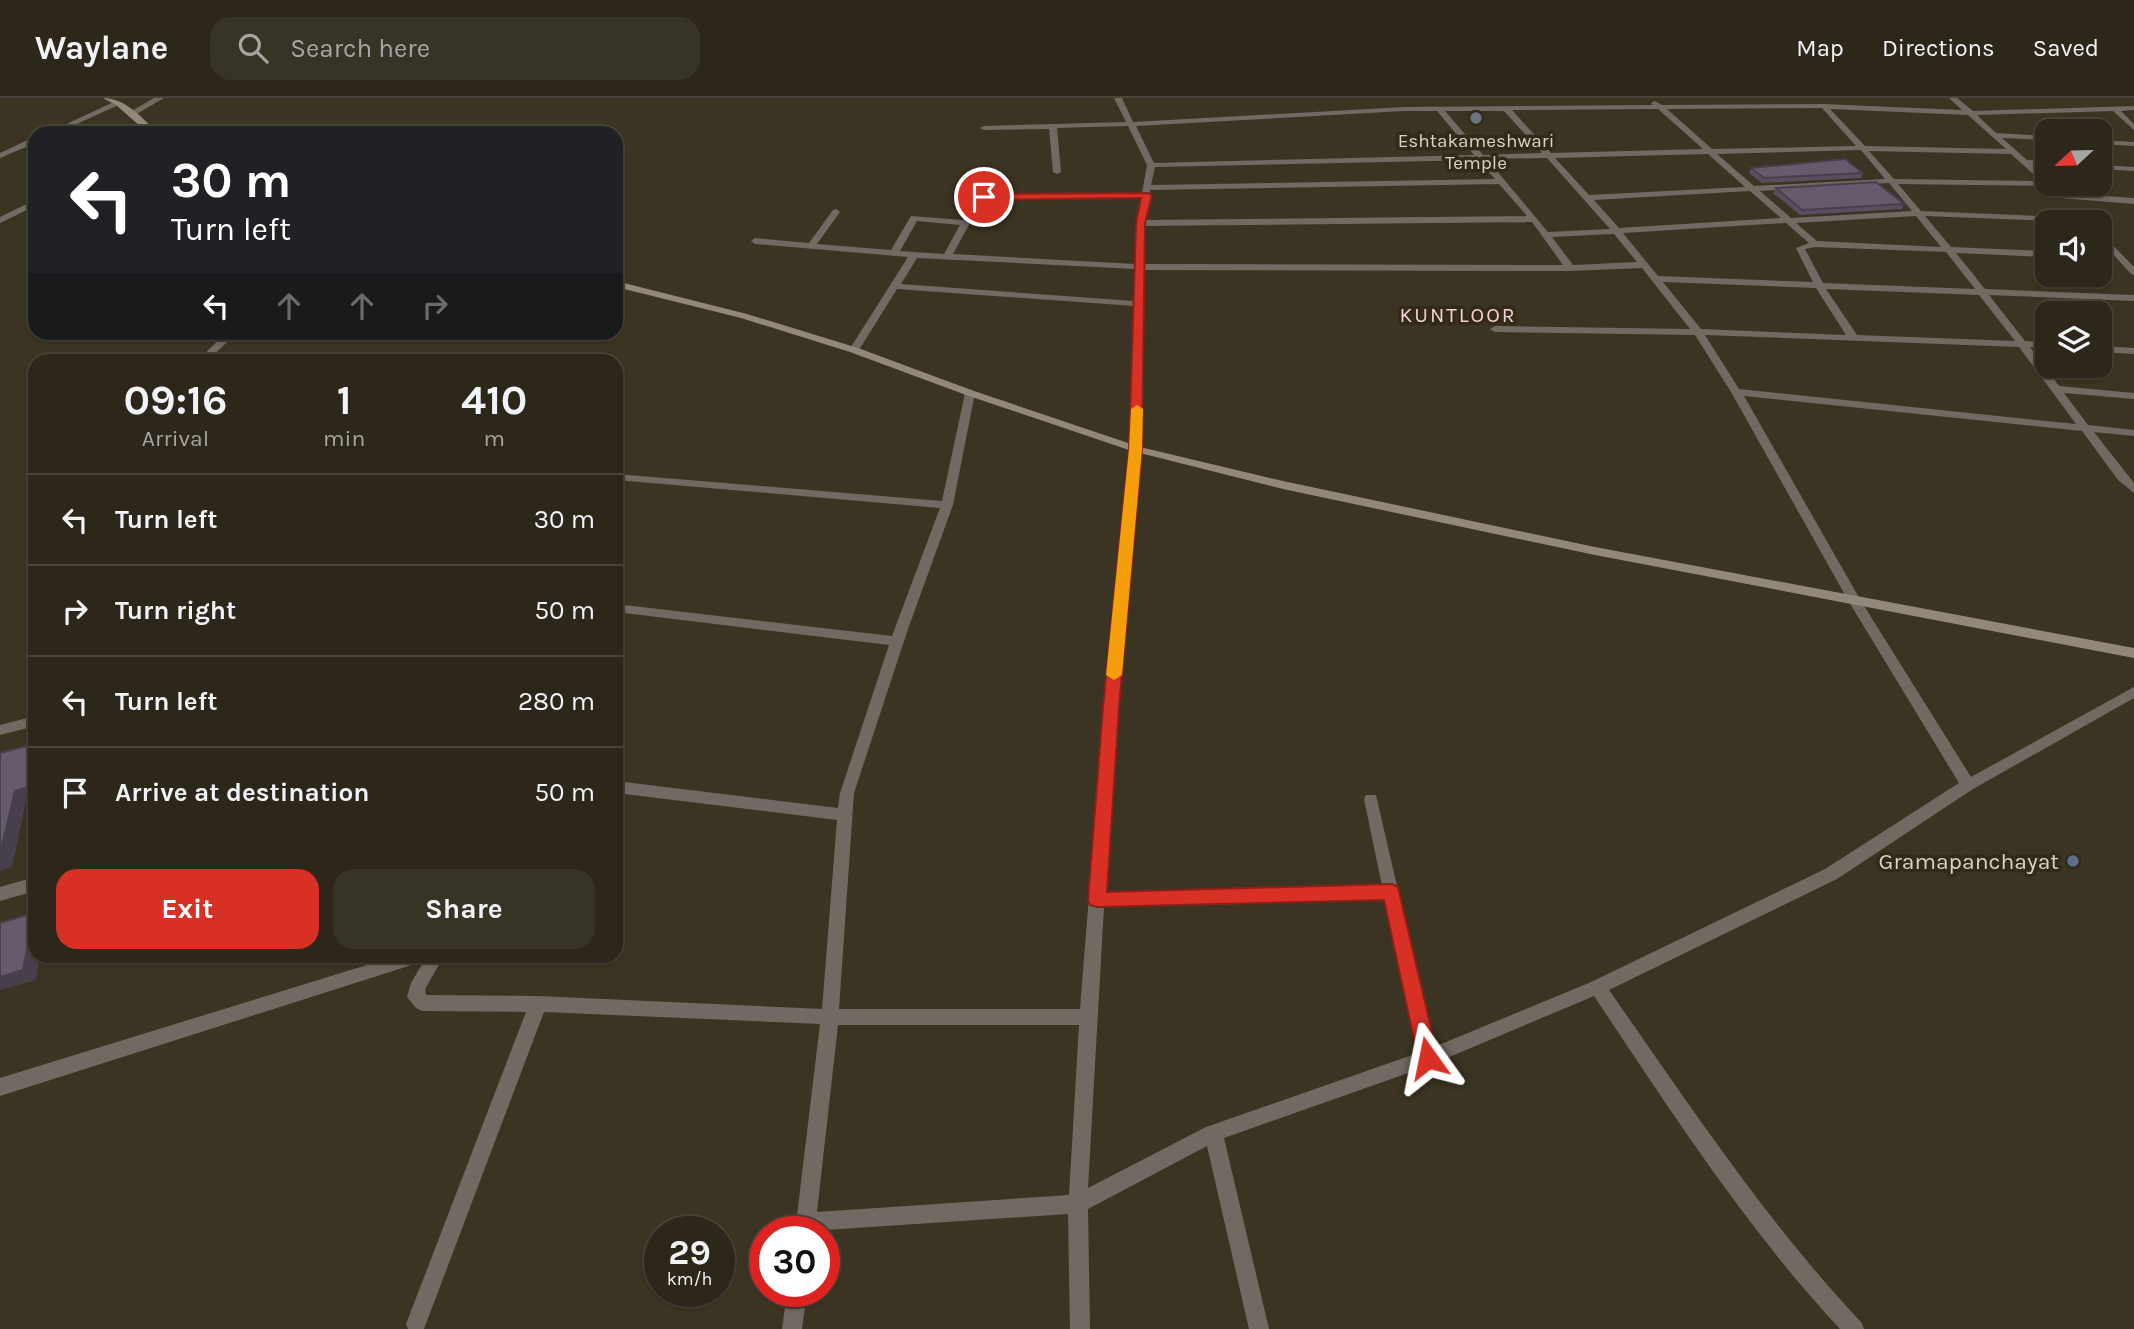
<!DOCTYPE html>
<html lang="en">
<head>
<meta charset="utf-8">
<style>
	:root { --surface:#2c271a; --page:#383327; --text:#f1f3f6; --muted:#a6a5a2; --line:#484439; --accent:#d93025 }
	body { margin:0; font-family:Karla,sans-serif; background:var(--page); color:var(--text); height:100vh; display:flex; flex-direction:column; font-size:26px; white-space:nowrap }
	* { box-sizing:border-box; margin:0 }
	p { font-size:23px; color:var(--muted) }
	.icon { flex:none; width:38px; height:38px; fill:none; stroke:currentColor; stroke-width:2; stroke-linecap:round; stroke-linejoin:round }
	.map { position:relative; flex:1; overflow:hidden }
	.drawer { position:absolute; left:28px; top:256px; width:595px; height:609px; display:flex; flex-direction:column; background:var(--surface); border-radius:21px; box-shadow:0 2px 5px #0004,0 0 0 2px var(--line) }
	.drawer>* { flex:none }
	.banner { position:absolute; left:28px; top:28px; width:595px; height:214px; border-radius:21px; box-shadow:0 2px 5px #0004,0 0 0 2px var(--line); background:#202124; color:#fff; overflow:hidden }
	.needle { width:46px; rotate:248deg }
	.controls { position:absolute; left:2035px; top:21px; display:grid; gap:14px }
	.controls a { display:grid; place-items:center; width:77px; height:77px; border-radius:14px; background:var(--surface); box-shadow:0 2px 5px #0004,0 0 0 2px var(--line); font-size:35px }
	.speed { position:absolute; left:644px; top:1118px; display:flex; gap:14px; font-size:35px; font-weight:700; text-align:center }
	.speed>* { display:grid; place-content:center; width:91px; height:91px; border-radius:50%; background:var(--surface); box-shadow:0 2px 5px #0004,0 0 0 2px var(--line); line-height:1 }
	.speed small { font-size:18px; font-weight:400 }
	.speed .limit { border:10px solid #d22; background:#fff; color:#111 }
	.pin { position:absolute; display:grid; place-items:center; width:60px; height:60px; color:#fff; margin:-30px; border:4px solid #fff; border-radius:50%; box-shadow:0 2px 7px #0007 }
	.me { position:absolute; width:77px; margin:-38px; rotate:348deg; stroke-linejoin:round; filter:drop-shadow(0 0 5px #0008) }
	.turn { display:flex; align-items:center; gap:24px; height:147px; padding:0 28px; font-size:32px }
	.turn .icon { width:91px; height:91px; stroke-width:2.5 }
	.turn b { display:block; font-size:49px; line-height:60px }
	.lanes { display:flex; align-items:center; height:66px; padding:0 28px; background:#0003; justify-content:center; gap:35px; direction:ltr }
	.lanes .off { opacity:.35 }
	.eta { display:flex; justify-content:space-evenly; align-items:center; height:119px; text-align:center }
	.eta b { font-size:42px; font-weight:700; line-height:49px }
	.cta { display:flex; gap:14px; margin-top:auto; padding:14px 28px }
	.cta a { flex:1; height:80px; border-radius:21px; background:var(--accent); color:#fff; font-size:28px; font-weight:700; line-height:80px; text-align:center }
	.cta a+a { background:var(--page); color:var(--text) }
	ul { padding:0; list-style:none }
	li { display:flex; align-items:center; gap:21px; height:91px; padding:0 28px; border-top:2px solid var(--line) }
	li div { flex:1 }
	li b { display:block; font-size:26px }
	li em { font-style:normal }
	header { display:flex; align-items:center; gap:42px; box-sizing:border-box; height:98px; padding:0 35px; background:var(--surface); border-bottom:2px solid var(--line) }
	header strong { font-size:33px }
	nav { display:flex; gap:38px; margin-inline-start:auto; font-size:24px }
	.search { width:490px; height:63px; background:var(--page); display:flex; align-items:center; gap:18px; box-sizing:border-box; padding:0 24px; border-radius:21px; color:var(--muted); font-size:26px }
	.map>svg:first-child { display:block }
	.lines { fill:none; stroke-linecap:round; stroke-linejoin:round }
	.lane { fill:#706a62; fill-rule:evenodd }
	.street { fill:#706a62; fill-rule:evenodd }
	.secondary { fill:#91877b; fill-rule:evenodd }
	.wall { fill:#584e5e }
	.shaded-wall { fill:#47404c }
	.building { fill:#665b6d; stroke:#47404c; stroke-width:2 }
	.route { fill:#d93025; stroke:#8d1f18; stroke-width:2 }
	.slow { fill:#f59e0b }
	.worship-dot { fill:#6b7280; stroke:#312a18; stroke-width:2.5 }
	.service-dot { fill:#5c6f8a; stroke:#312a18; stroke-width:2.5 }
	.labels { text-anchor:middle; stroke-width:7; stroke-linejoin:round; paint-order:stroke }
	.far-poi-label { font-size:19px; fill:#d7d3c8; stroke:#312a18 }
	.far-quarter-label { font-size:21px; letter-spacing:2px; fill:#f4d0d5; stroke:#312a18 }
	.poi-label { font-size:23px; fill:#d7d3c8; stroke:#312a18; text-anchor:end }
</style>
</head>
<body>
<header>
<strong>Waylane</strong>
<div class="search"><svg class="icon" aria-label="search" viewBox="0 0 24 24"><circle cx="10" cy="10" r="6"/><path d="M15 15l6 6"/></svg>Search here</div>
<nav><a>Map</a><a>Directions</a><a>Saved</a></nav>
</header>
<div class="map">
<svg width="2134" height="1231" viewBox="0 0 2134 1231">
	<rect width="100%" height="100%" fill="#3b3422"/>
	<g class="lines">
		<path class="lane" d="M 227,234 L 238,234 L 208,262 L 198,262 Z"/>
		<path class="street" d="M 154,0 L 164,0 L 135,17 L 128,15 Z
			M 1114,0 L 1122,0 L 1133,24 L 1404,9 L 1653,7 L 1651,5 L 1655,3 L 1662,7 L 1824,6 L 1962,12 L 1949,0 L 1957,0 L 1973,13 L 2134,8 L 2134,12 L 2121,13 L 2134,26 L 2134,32 L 2113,13 L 1977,17 L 1996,35 L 2048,38 L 2048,42 L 2002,40 L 2027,62 L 2048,63 L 2048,67 L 2032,67 L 2048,80 L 2048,86 L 2053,86 L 2052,88 L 1898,86 L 1921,113 L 2089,120 L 2089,124 L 2077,124 L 1925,118 L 1951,149 L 2048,153 L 2048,159 L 1956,155 L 1985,191 L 2134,197 L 2134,203 L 1989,197 L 2025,243 L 2048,244 L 2048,250 L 2030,249 L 2059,288 L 2134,295 L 2134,301 L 2064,295 L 2088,327 L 2134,332 L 2134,338 L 2094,334 L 2134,385 L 2134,395 L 2118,382 L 2082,333 L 1744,298 L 1861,503 L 1971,679 L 2134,589 L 2134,600 L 1973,691 L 1837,781 L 1609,892 C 1689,1006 1765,1122 1861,1224 L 1864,1231 L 1840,1231 C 1745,1129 1671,1013 1594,898 L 1428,968 L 1224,1040 L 1269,1231 L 1249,1231 L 1207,1048 L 1088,1111 L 1090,1231 L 1070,1231 L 1068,1116 L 795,1134 L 820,926 L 544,914 L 424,1231 L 408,1231 L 406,1226 L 526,914 L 422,913 L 416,910 L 407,899 L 411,885 L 427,858 L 444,858 L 425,891 L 426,897 L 538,898 L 822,911 L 837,722 L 616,695 L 616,683 L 838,710 L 840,695 L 889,547 L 616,514 L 616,506 L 892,538 L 940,410 L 616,382 L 616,376 L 942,403 L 965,295 L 970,292 L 974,293 L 975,295 L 953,407 L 908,531 L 854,695 L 839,911 L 1080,911 L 1104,609 L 1130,351 L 1134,208 L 897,191 L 859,252 L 854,255 L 849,252 L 908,159 L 755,146 L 751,143 L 755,140 L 809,145 L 833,112 L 836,111 L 840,114 L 817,146 L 891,152 L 911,118 L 963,122 L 970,102 L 984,96 L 1142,95 L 1147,67 L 1128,28 L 1057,30 L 1061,74 L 1057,76 L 1053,74 L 1049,31 L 984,32 L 980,30 L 984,28 L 1126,24 ZM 1822,10 L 1856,48 L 1712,51 L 1667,11 ZM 1658,11 L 1703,51 L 1551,55 L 1512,12 ZM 1830,11 L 1968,17 L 2006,51 L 1865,48 ZM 1404,13 L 1437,13 L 1474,57 L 1154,65 L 1136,28 ZM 1445,13 L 1504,13 L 1542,55 L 1483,57 ZM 1861,52 L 1885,81 L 1754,88 L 1717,56 ZM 1869,53 L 2011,56 L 2041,83 L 1894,81 ZM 1708,56 L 1745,89 L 1589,97 L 1555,60 ZM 1547,60 L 1610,131 L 1548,134 L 1487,61 ZM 1478,62 L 1495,81 L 1151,87 L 1155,69 ZM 1889,85 L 1912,113 L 1791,120 L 1760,93 ZM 1499,86 L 1527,118 L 1145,122 L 1150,92 ZM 1750,93 L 1781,120 L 1619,130 L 1594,102 ZM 1141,100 L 1136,125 L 1135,166 L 953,156 L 970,125 L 977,105 L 985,102 ZM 1916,118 L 1941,149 L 1817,143 L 1796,125 ZM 917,123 L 960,127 L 944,156 L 900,153 ZM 1532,124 L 1563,167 L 1144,166 L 1144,128 ZM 1786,125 L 1809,145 L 1796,150 L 1813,184 L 1658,178 L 1623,135 ZM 1614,136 L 1637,164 L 1573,167 L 1552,139 ZM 1815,149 L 1946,154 L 1975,191 L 1823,185 L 1805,151 ZM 917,160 L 1135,171 L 1134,203 L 901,186 ZM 1642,170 L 1690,231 L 1495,228 L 1490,231 L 1495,234 L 1695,237 L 1731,294 L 1849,504 L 1959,685 L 1825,771 L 1591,884 L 1434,949 L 1376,697 L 1366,697 L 1364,701 L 1382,788 L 1105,795 L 1118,609 L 1142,351 L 1144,172 L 1570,173 ZM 1663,184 L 1816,190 L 1846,237 L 1701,231 ZM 1826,191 L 1979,197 L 2015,243 L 1857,237 ZM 1705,237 L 2019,249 L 2076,326 L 1739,291 ZM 1385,801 L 1418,955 L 1206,1029 L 1088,1090 L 1104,809 ZM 838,927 L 1079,927 L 1069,1097 L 817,1114 Z
			M 116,3 L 123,5 L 57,35 L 47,35 Z
			M 32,40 L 35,40 L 35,45 L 0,60 L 0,55 Z
			M 2100,42 L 2134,44 L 2134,48 L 2100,46 Z
			M 2100,67 L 2134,69 L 2134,73 L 2100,71 Z
			M 2063,95 L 2134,100 L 2134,106 L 2060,100 L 2059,98 Z
			M 35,102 L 35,108 L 0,125 L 0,119 Z
			M 2100,134 L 2134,169 L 2134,177 L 2131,176 L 2100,142 Z
			M 2100,248 L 2134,250 L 2134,256 L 2100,254 Z
			M 35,618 L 35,628 L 0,637 L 0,627 Z
			M 35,779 L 35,793 L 0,803 L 0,789 Z
			M 396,858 L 426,858 L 424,863 L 418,865 L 0,998 L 0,980 Z
			M 787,1194 L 807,1194 L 802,1231 L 782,1231 Z"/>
		<path class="secondary" d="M 103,0 C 125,0 143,20 157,35 L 148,35 L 116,7 Z
			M 616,183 L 747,216 L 858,250 L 974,293 L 1140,349 L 1283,383 L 1595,449 L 2134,550 L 2134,560 L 1595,457 L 1283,391 L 1132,353 L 966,297 L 850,254 L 741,220 L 616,189 Z"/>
	</g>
	<path class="wall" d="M 1751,70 L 1863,75 L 1861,80 L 1762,85 L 1749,75 Z
		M 1776,90 L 1904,106 L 1902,111 L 1800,117 L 1773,95 Z"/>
	<path class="shaded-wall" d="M 35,687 L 35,701 L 26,703 L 12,769 L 0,773 L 0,756 L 15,693 Z
		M 34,815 L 35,858 L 40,858 L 36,882 L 0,892 L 0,879 Z"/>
	<path class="building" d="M 1845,61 L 1863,75 L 1764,80 L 1751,70 Z
		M 1876,84 L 1904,106 L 1802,112 L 1776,90 Z
		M 35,646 L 35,687 L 15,693 L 0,756 L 0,655 Z
		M 34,815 L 23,872 L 0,879 L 0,825 Z"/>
	<path class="route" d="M 1147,95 L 1152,97 L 1145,125 L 1142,351 L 1119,609 L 1107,794 L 1392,786 L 1398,789 L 1438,960 L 1435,966 L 1428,969 L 1421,966 L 1418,960 L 1384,802 L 1097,809 L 1090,807 L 1088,802 L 1103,609 L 1129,351 L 1136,125 L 1141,100 L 984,102 L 979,99 L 984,96 Z"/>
	<path class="slow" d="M 1137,307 L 1143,311 L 1142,351 L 1122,577 L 1114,582 L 1106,577 L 1129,351 L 1131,311 Z"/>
	<circle class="worship-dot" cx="1476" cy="20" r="7"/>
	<circle class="service-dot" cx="2073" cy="763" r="7"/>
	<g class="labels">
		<g class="far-poi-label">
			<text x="1476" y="49">Eshtakameshwari<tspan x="1476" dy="22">Temple</tspan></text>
		</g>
		<g class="far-quarter-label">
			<text x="1458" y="224">KUNTLOOR</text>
		</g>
		<g class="poi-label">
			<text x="2059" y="771">Gramapanchayat</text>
		</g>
	</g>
</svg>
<div class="controls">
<a><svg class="needle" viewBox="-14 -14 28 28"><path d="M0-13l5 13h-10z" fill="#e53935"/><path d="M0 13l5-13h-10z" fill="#a6a5a2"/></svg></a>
<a><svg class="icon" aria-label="sound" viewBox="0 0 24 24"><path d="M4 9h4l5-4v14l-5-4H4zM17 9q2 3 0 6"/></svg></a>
<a><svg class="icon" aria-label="layers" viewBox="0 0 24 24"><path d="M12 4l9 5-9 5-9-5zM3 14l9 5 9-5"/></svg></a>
</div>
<div class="speed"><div>29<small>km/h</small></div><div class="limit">30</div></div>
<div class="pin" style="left:984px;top:99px;background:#d93025"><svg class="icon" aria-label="arrive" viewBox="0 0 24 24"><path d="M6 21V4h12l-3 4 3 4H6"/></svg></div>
<svg class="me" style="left:1428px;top:960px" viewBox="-20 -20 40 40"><path d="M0-17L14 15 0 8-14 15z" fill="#d93025" stroke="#fff" stroke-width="4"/></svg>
<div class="banner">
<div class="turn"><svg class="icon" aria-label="left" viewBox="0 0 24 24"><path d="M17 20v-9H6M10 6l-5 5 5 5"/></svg><div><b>30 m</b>Turn left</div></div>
<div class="lanes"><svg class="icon" aria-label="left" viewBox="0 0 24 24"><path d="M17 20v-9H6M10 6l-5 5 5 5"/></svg><svg class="icon off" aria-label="ahead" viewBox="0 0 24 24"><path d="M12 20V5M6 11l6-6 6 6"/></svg><svg class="icon off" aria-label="ahead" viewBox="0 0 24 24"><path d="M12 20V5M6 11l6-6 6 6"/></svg><svg class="icon off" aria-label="right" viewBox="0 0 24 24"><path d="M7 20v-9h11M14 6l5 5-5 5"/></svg></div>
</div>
<section class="drawer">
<div class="eta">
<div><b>09:16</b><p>Arrival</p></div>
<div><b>1</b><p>min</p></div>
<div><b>410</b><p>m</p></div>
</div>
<ul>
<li><svg class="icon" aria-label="left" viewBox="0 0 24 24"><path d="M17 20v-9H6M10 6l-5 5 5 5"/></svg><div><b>Turn left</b></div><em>30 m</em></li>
<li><svg class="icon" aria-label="right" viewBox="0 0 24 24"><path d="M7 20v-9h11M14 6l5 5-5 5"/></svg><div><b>Turn right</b></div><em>50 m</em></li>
<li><svg class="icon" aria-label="left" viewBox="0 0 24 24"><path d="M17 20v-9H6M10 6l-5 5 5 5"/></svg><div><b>Turn left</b></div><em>280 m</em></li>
<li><svg class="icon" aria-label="arrive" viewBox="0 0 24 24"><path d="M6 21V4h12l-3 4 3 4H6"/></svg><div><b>Arrive at destination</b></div><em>50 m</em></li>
</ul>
<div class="cta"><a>Exit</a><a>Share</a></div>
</section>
</div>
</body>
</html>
